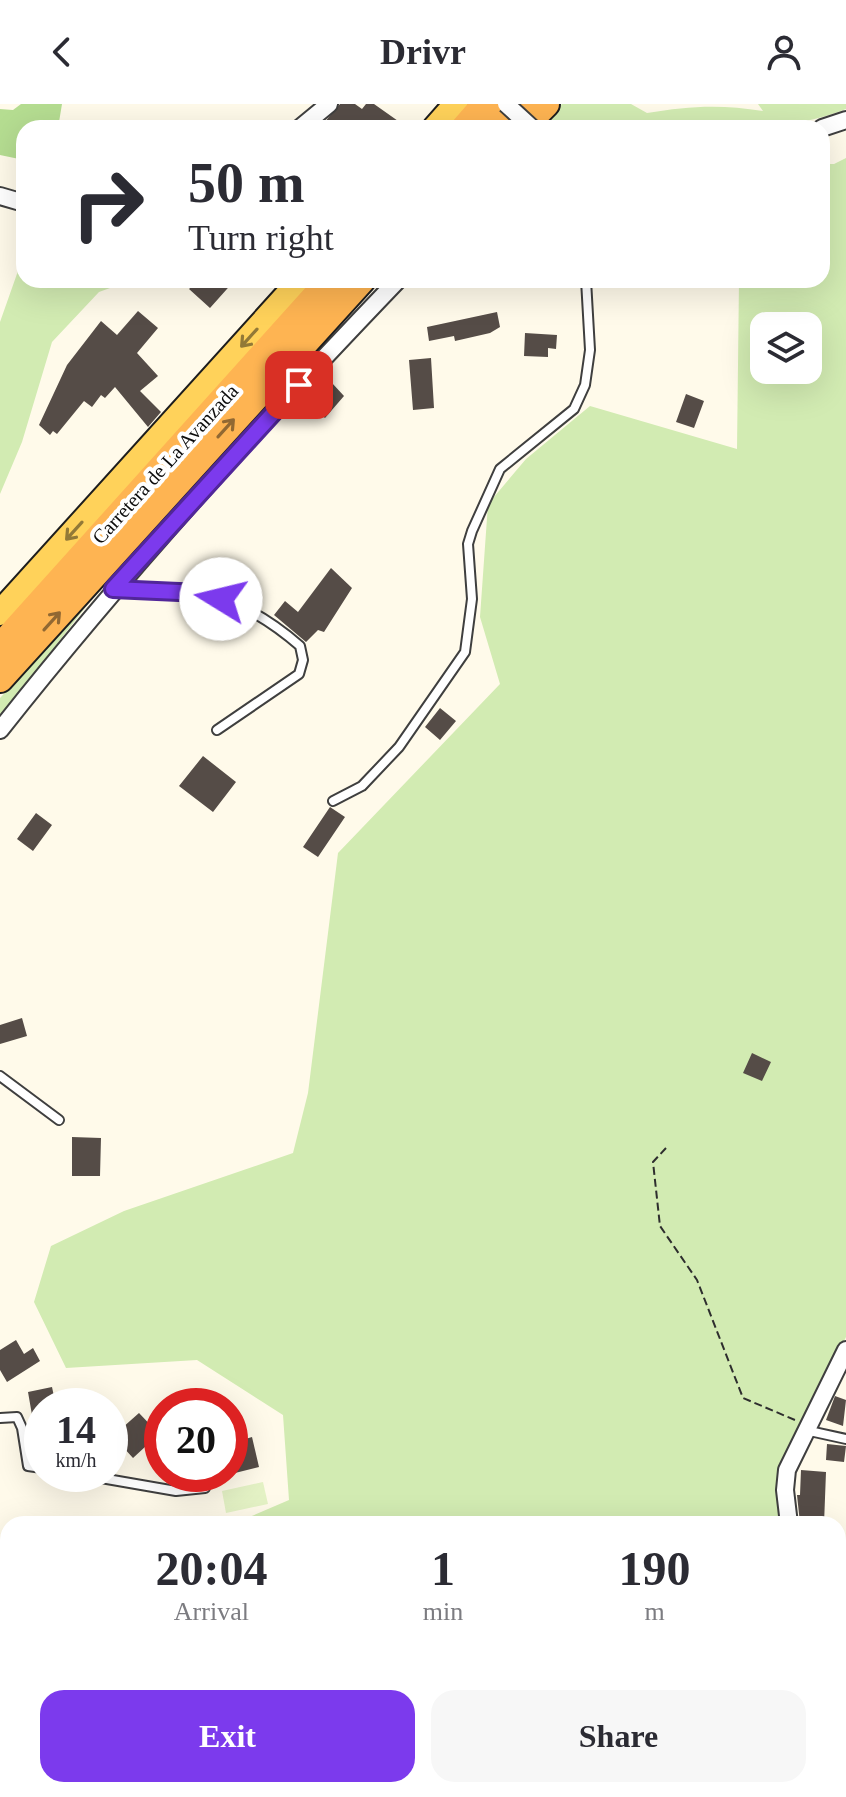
<!DOCTYPE html>
<html lang="en">
<head>
<meta charset="utf-8">
<style>
	:root { --surface:#fff; --page:#f7f7f7; --text:#2b2b33; --muted:#7c7c81; --accent:#7c3aed }
	body { margin:0; font-family:"Times New Roman",serif; background:var(--page); color:var(--text); height:100vh; display:flex; flex-direction:column; font-size:30px; white-space:nowrap }
	* { box-sizing:border-box; margin:0 }
	p { font-size:26px; color:var(--muted) }
	.icon { flex:none; width:44px; height:44px; fill:none; stroke:currentColor; stroke-width:2; stroke-linecap:round; stroke-linejoin:round }
	.map { position:relative; flex:1; overflow:hidden }
	.details { position:absolute; left:0px; top:1412px; width:846px; height:282px; display:flex; flex-direction:column; background:var(--surface); border-radius:24px 24px 0 0; box-shadow:0 8px 32px #0002 }
	.details>* { flex:none }
	.banner { position:absolute; left:16px; top:16px; width:814px; height:168px; border-radius:24px; box-shadow:0 8px 32px #0002; background:#fff; color:var(--text); overflow:hidden }
	.fabs { position:absolute; left:750px; top:208px; display:grid; gap:16px }
	.fabs a { display:grid; place-items:center; width:72px; height:72px; border-radius:16px; background:var(--surface); box-shadow:0 8px 32px #0002; font-size:40px }
	.speed { position:absolute; left:24px; top:1284px; display:flex; gap:16px; font-size:40px; font-weight:700; text-align:center }
	.speed>* { display:grid; place-content:center; width:104px; height:104px; border-radius:50%; background:var(--surface); box-shadow:0 8px 32px #0002; line-height:1 }
	.speed small { font-size:20px; font-weight:400 }
	.speed .limit { border:12px solid #d22; background:#fff; color:#111 }
	.pin { position:absolute; display:grid; place-items:center; width:68px; height:68px; color:#fff; margin:-34px; border-radius:16px; box-shadow:0 4px 12px #0006 }
	.me { position:absolute; width:88px; margin:-44px; rotate:279deg; stroke-linejoin:round; filter:drop-shadow(0 0 6px #0008) }
	.turn { display:flex; align-items:center; gap:28px; height:168px; padding:0 40px; font-size:36px }
	.turn .icon { width:104px; height:104px; stroke-width:2.5 }
	.turn b { display:block; font-size:56px; line-height:68px }
	.eta { display:flex; justify-content:space-evenly; align-items:center; height:136px; text-align:center }
	.eta b { font-size:48px; font-weight:700; line-height:56px }
	.button { display:flex; gap:16px; margin-top:auto; padding:16px 40px }
	.button a { flex:1; height:92px; border-radius:24px; background:var(--accent); color:#fff; font-size:32px; font-weight:700; line-height:92px; text-align:center }
	.button a+a { background:var(--page); color:var(--text) }
	header { display:flex; justify-content:space-between; align-items:center; height:104px; padding:0 40px; background:var(--surface); font-size:36px; font-weight:700 }
	.map>svg:first-child { display:block }
	.green { fill:#d2ebb2; fill-rule:evenodd }
	.forest { fill:#b5dd91 }
	.pitch { fill:#e4f2c5 }
	.building { fill:#554c47 }
	.lines { fill:none; stroke-linecap:round; stroke-linejoin:round }
	.service-casing { stroke:#3f3f3f; stroke-width:12 }
	.minor-casing { stroke:#3f3f3f; stroke-width:20 }
	.primary-casing { stroke:#1d1d1d; stroke-width:28 }
	.trunk-casing { stroke:#1d1d1d; stroke-width:30 }
	.path { stroke:#2e2e2e; stroke-width:2; stroke-dasharray:8 4; stroke-linecap:butt }
	.service { stroke:#fff; stroke-width:8 }
	.minor { stroke:#fff; stroke-width:16 }
	.primary { stroke:#ffd25a; stroke-width:24 }
	.trunk { stroke:#feb452; stroke-width:26 }
	.minor-bridge-casing { stroke:#3f3f3f; stroke-width:20; stroke-linecap:butt }
	.minor-bridge { stroke:#fff; stroke-width:16 }
	.oneway { stroke:#927937 }
	.oneway2 { stroke:#916832 }
	.route-casing { stroke:#51269a; stroke-width:20 }
	.route { stroke:#7c3aed; stroke-width:14 }
	.labels { text-anchor:middle; stroke-width:8; stroke-linejoin:round; paint-order:stroke }
	.street-label { font-size:20px; fill:#0c0c0c; stroke:#fff }
</style>
</head>
<body>
<header><svg class="icon" aria-label="back" viewBox="0 0 24 24"><path d="M15 5l-7 7 7 7"/></svg>Drivr<svg class="icon" aria-label="person" viewBox="0 0 24 24"><circle cx="12" cy="8" r="4"/><path d="M4 21q1-7 8-7t8 7"/></svg></header>
<div class="map">
<svg width="846" height="1693" viewBox="0 0 846 1693">
	<rect width="100%" height="100%" fill="#fffaea"/>
	<path class="green" d="M 562,0 L 631,0 L 647,9 C 688,2 721,0 763,7 L 758,0 L 846,0 L 846,5 C 764,38 640,24 551,24 L 543,17 Z
		M 846,54 L 846,1233 L 777,1379 L 779,1420 L 15,1420 L 233,1420 L 289,1396 L 283,1311 L 197,1256 L 66,1264 L 34,1198 L 51,1142 L 124,1107 L 293,1049 L 308,989 L 338,749 L 500,580 L 480,513 L 488,400 L 526,355 L 590,302 L 737,345 L 739,176 L 822,176 L 822,60 L 834,60 ZM 764,222 L 808,222 L 808,266 L 764,266 Z
		M 24,150 L 24,176 L 132,176 L 99,188 L 52,238 L 22,338 L 0,390 L 0,218 Z
		M 88,500 L 0,613 L 0,594 Z
		M 8,1496 L 8,1618 L 0,1613 L 0,1571 L 5,1555 L 0,1552 L 0,1519 Z
		M 838,1515 L 846,1522 L 844,1693 L 780,1693 L 780,1686 L 838,1686 Z
		M 163,1686 L 766,1686 L 765,1693 L 156,1693 Z"/>
	<path class="forest" d="M 21,0 L 62,0 L 58,24 L 24,24 L 24,56 L 0,51 L 0,5 L 13,6 Z"/>
	<path class="pitch" d="M 263,1378 L 268,1400 L 226,1409 L 222,1387 Z"/>
	<path class="building" d="M 340,0 L 355,0 L 362,5 L 366,0 L 374,0 L 408,24 L 329,24 L 323,20 Z
		M 198,176 L 235,176 L 210,204 L 189,185 Z
		M 138,207 L 158,224 L 137,249 L 158,272 L 140,287 L 161,308 L 148,323 L 115,283 L 105,294 L 101,291 L 92,303 L 84,297 L 57,330 L 53,327 L 50,331 L 39,321 L 67,261 L 101,217 L 117,231 Z
		M 497,208 L 500,223 L 490,229 L 455,237 L 454,232 L 429,237 L 427,223 Z
		M 525,229 L 557,231 L 556,245 L 548,244 L 548,253 L 524,252 Z
		M 431,254 L 434,304 L 413,306 L 409,256 Z
		M 332,279 L 344,292 L 325,314 L 310,300 L 323,282 L 326,286 Z
		M 686,290 L 704,297 L 694,324 L 676,318 Z
		M 331,464 L 352,484 L 324,528 L 318,526 L 306,538 L 274,511 L 285,497 L 298,508 Z
		M 440,604 L 456,617 L 440,636 L 425,623 Z
		M 203,652 L 236,678 L 213,708 L 179,682 Z
		M 330,703 L 345,713 L 318,753 L 303,743 Z
		M 36,709 L 52,721 L 33,747 L 17,735 Z
		M 22,914 L 27,932 L 0,940 L 0,921 Z
		M 752,949 L 771,958 L 762,977 L 743,969 Z
		M 72,1033 L 101,1034 L 100,1072 L 72,1072 Z
		M 16,1236 L 24,1250 L 33,1244 L 40,1257 L 7,1278 L 0,1266 L 0,1246 Z
		M 52,1283 L 56,1302 L 42,1302 L 42,1309 L 32,1311 L 28,1288 Z
		M 835,1292 L 846,1296 L 843,1322 L 826,1316 Z
		M 234,1303 L 242,1336 L 252,1333 L 259,1363 L 235,1369 L 233,1361 L 230,1362 L 230,1304 Z
		M 139,1309 L 159,1330 L 133,1354 L 113,1332 Z
		M 827,1340 L 846,1342 L 844,1358 L 826,1356 Z
		M 801,1366 L 826,1368 L 824,1420 L 800,1419 L 797,1391 L 800,1391 Z"/>
	<g class="lines">
		<g class="service-casing">
			<path id="service" d="M 118,485 C 200,489 234,485 300,542 L 303,556 L 299,570 L 217,626
				M 333,697 L 362,682 L 399,643 L 465,548 L 472,495 L 468,440 L 472,427 L 500,365 L 574,305 L 585,281 L 590,246 L 586,176
				M 0,972 L 59,1016
				M 0,1314 L 17,1313 L 22,1324 L 28,1362 L 42,1364
				M 805,1326 L 846,1335
				M 78,1370 L 176,1387 L 205,1384
				M 50,1693 L 54,1686"/>
		</g>
		<g class="minor-casing">
			<path id="minor" d="M 300,24 L 329,0
				M 822,24 L 846,16
				M 0,92 L 24,99
				M 0,626 C 125,468 259,321 398,176
				M 789,1420 L 785,1386 L 787,1366 L 846,1246
				M 773,1693 L 774,1686"/>
		</g>
		<g class="primary-casing">
			<path id="primary" d="M 435,24 L 456,0
				M 0,509 L 301,176"/>
		</g>
		<g class="trunk-casing">
			<path id="trunk" d="M 464,24 L 485,0
				M 495,24 L 515,0
				M 522,24 L 546,0
				M 0,543 L 330,176
				M 0,575 L 362,176"/>
		</g>
		<path class="path" d="M 666,1044 L 653,1058 L 660,1122 L 697,1176 L 743,1294 L 795,1316"/>
		<use href="#service" class="service"/>
		<use href="#minor" class="minor"/>
		<use href="#primary" class="primary"/>
		<use href="#trunk" class="trunk"/>
		<g class="minor-bridge-casing">
			<path id="minor-bridge" d="M 506,0 L 532,24"/>
		</g>
		<use href="#minor-bridge" class="minor-bridge"/>
	</g>
	<defs><path id="oneway-shaft" d="M-6 0H5M1.5-3L5.5 0L1.5 3" fill="none" stroke-width="1.6" stroke-linecap="round" stroke-linejoin="round" transform="scale(2)"/></defs>
	<g class="oneway">
		<use href="#oneway-shaft" transform="translate(249 234) rotate(132)"/>
		<use href="#oneway-shaft" transform="translate(74 427) rotate(132)"/>
	</g>
	<g class="oneway2">
		<use href="#oneway-shaft" transform="translate(226 324) rotate(-48)"/>
		<use href="#oneway-shaft" transform="translate(52 517) rotate(-48)"/>
	</g>
	<g class="lines">
		<g class="route-casing">
			<path id="route" d="M 221,495 L 201,489 L 113,485 L 299,281"/>
		</g>
		<use href="#route" class="route"/>
	</g>
	<g class="labels">
		<g class="street-label">
			<text transform="translate(165 360) rotate(-48)" y="7">Carretera de La Avanzada</text>
		</g>
	</g>
</svg>
<div class="fabs">
<a><svg class="icon" aria-label="layers" viewBox="0 0 24 24"><path d="M12 4l9 5-9 5-9-5zM3 14l9 5 9-5"/></svg></a>
</div>
<div class="speed"><div>14<small>km/h</small></div><div class="limit">20</div></div>
<div class="pin" style="left:299px;top:281px;background:#d93025"><svg class="icon" aria-label="arrive" viewBox="0 0 24 24"><path d="M6 21V4h12l-3 4 3 4H6"/></svg></div>
<svg class="me" style="left:221px;top:495px" viewBox="-20 -20 40 40"><circle r="19" fill="#fff"/><path d="M0-13L10 11 0 6-10 11z" fill="#7c3aed"/></svg>
<div class="banner">
<div class="turn"><svg class="icon" aria-label="right" viewBox="0 0 24 24"><path d="M7 20v-9h11M14 6l5 5-5 5"/></svg><div><b>50 m</b>Turn right</div></div>
</div>
<section class="details">
<div class="eta">
<div><b>20:04</b><p>Arrival</p></div>
<div><b>1</b><p>min</p></div>
<div><b>190</b><p>m</p></div>
</div>
<div class="button"><a>Exit</a><a>Share</a></div>
</section>
</div>
</body>
</html>
